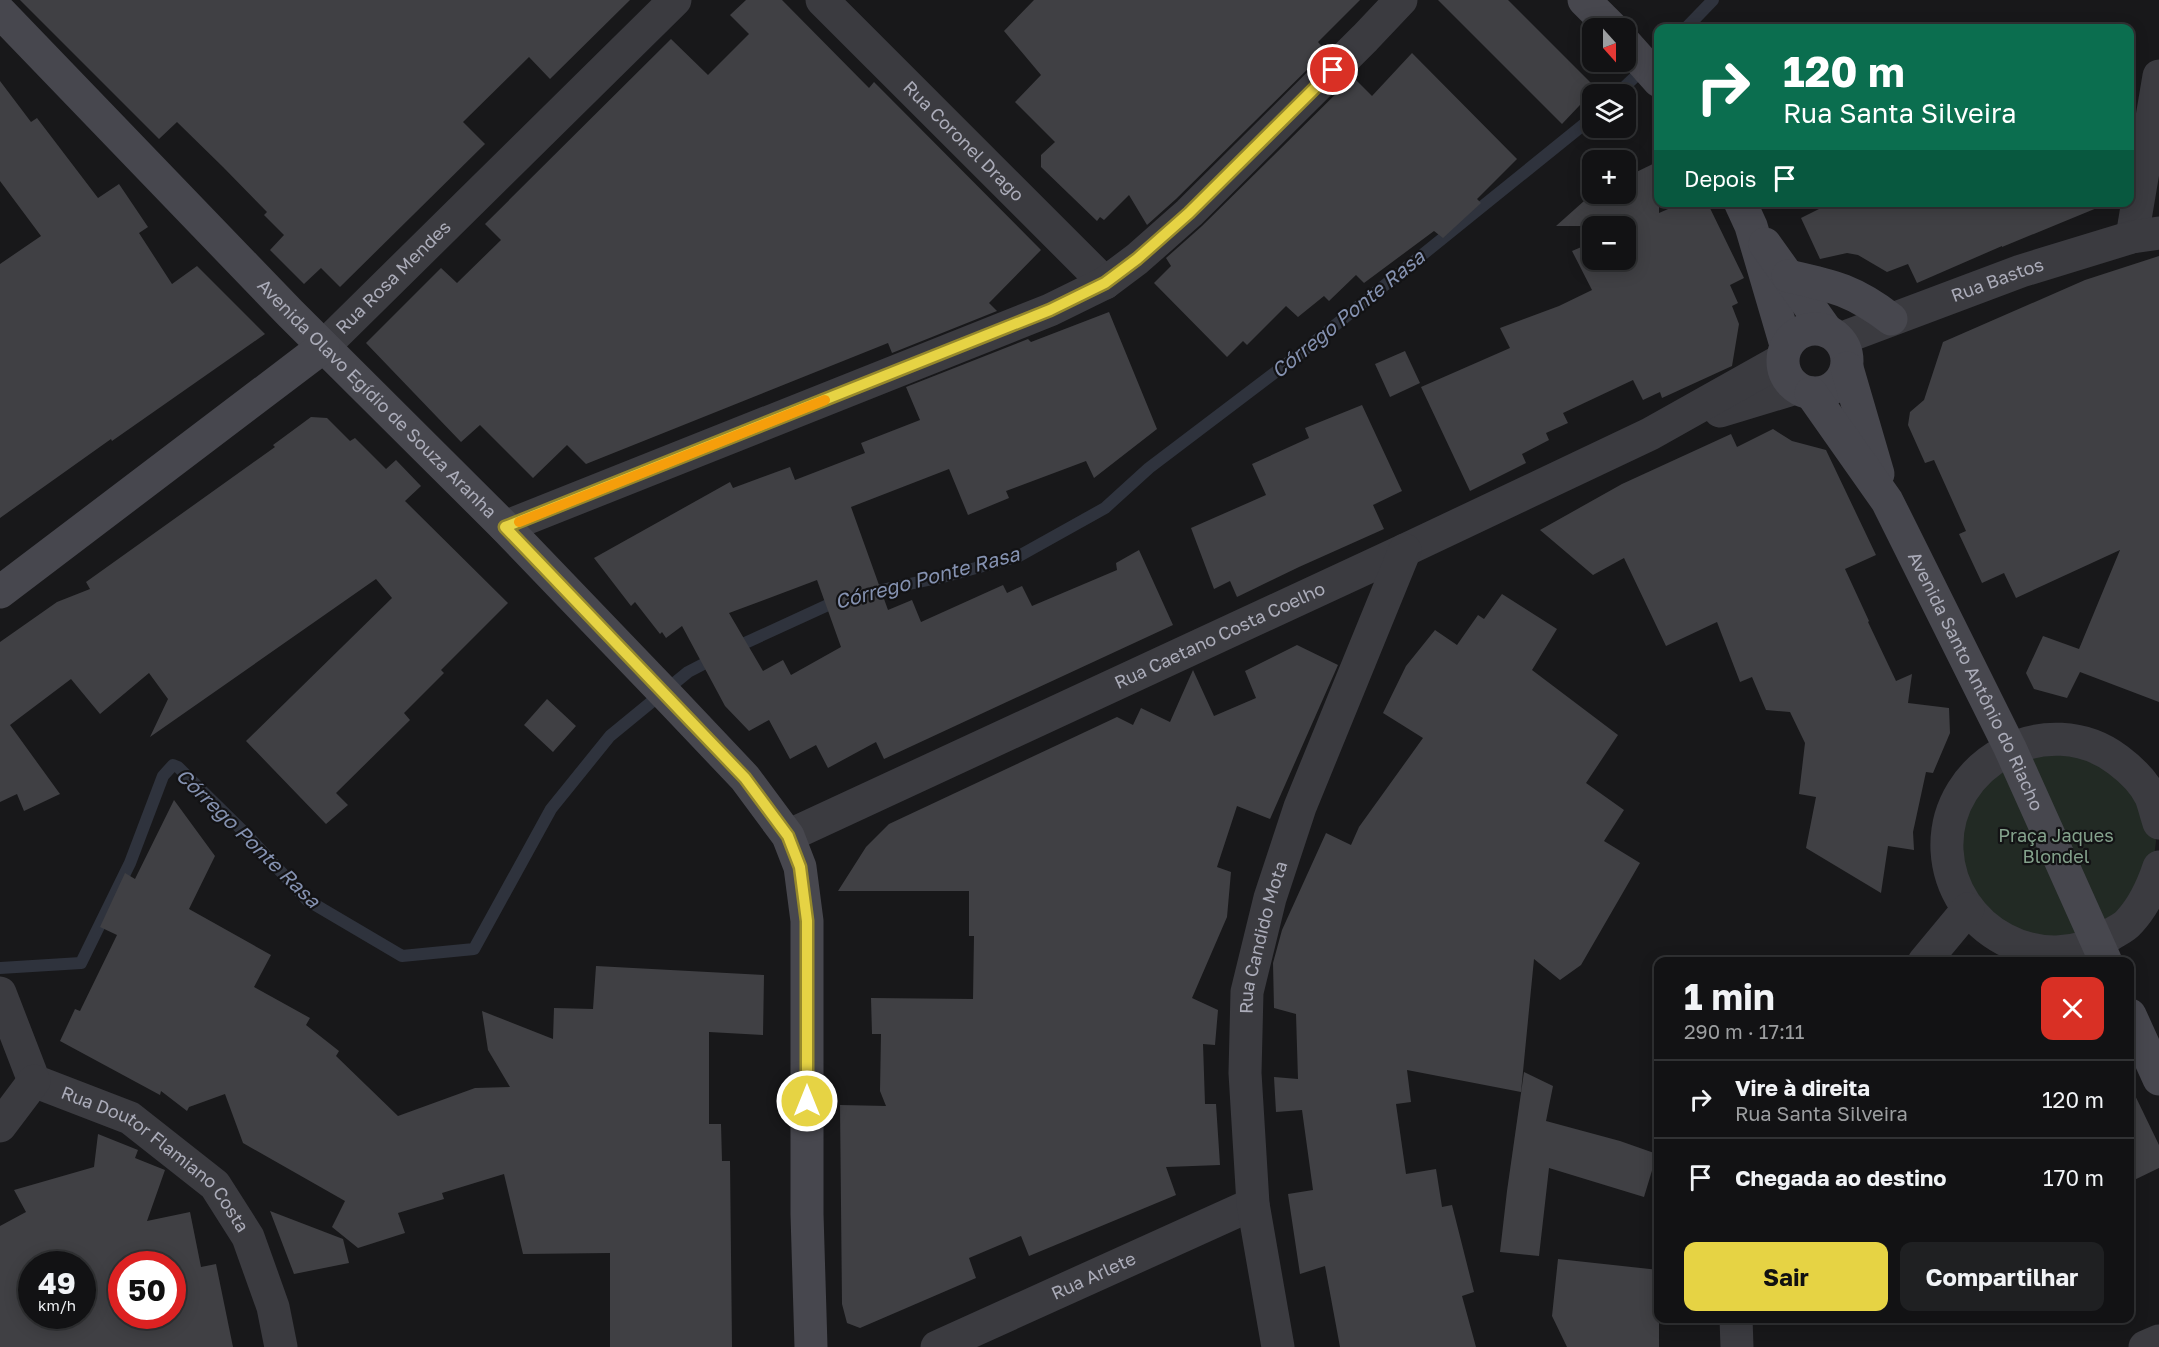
<!DOCTYPE html>
<html lang="pt">
<head>
<meta charset="utf-8">
<style>
	:root { --surface:#121214; --page:#1f2022; --text:#f1f3f6; --muted:#9c9ea0; --line:#313234; --accent:#e6d344 }
	body { margin:0; font-family:"Golos Text",sans-serif; background:var(--page); color:var(--text); height:100vh; display:flex; flex-direction:column; font-size:22px; white-space:nowrap }
	* { box-sizing:border-box; margin:0 }
	p { font-size:20px; color:var(--muted) }
	.icon { flex:none; width:33px; height:33px; fill:none; stroke:currentColor; stroke-width:2; stroke-linecap:round; stroke-linejoin:round }
	.map { position:relative; flex:1; overflow:hidden }
	.details { position:absolute; left:1654px; top:957px; width:480px; height:366px; display:flex; flex-direction:column; background:var(--surface); border-radius:12px; box-shadow:0 3px 15px #0003,0 0 0 2px var(--line) }
	.details>* { flex:none }
	.top-card { position:absolute; left:1654px; top:24px; width:480px; height:183px; border-radius:12px; box-shadow:0 3px 15px #0003,0 0 0 2px var(--line); background:#0b6e4f; color:#fff; overflow:hidden }
	.needle { width:39px; rotate:159deg }
	.tools { position:absolute; left:1582px; top:18px; display:grid; gap:12px }
	.tools a { display:grid; place-items:center; width:54px; height:54px; border-radius:12px; background:var(--surface); box-shadow:0 3px 15px #0003,0 0 0 2px var(--line); font-size:30px }
	.speed { position:absolute; left:18px; top:1251px; display:flex; gap:12px; font-size:30px; font-weight:700; text-align:center }
	.speed>* { display:grid; place-content:center; width:78px; height:78px; border-radius:50%; background:var(--surface); box-shadow:0 3px 15px #0003,0 0 0 2px var(--line); line-height:1 }
	.speed small { font-size:15px; font-weight:400 }
	.speed .limit { border:9px solid #d22; background:#fff; color:#111 }
	.pin { position:absolute; display:grid; place-items:center; width:51px; height:51px; color:#fff; margin:-26px; border:3px solid #fff; border-radius:50%; box-shadow:0 2px 6px #0007 }
	.me { position:absolute; width:66px; margin:-33px; rotate:0deg; stroke-linejoin:round; filter:drop-shadow(0 0 4px #0008) }
	.turn { display:flex; align-items:center; gap:21px; height:126px; padding:0 30px; font-size:27px }
	.turn .icon { width:78px; height:78px; stroke-width:2.5 }
	.turn b { display:block; font-size:42px; line-height:51px }
	.then { display:flex; align-items:center; height:57px; padding:0 30px; background:#0003; gap:12px; font-size:22px }
	.round { display:grid; place-items:center; flex:none; width:63px; height:63px; border-radius:12px; background:var(--page) }
	.overview { display:flex; align-items:center; justify-content:space-between; height:102px; padding:0 30px }
	h1 { font-size:36px; font-weight:700; line-height:45px }
	.cta { display:flex; gap:12px; margin-top:auto; padding:12px 30px }
	.cta a { flex:1; height:69px; border-radius:12px; background:var(--accent); color:#111; font-size:24px; font-weight:700; line-height:69px; text-align:center }
	.cta a+a { background:var(--page); color:var(--text) }
	ul { padding:0; list-style:none }
	li { display:flex; align-items:center; gap:18px; height:78px; padding:0 30px; border-top:2px solid var(--line) }
	li div { flex:1 }
	li b { display:block; font-size:22px }
	li em { font-style:normal }
	.map>svg:first-child { display:block }
	.green { fill:#222a24 }
	.lines { fill:none; stroke-linecap:round; stroke-linejoin:round }
	.stream { stroke:#2f333d; stroke-width:12 }
	.building { fill:#404044; fill-rule:evenodd }
	.street { stroke:#3b3b40; stroke-width:33 }
	.secondary { stroke:#47474e; stroke-width:33 }
	.route-casing { stroke:#96892c; stroke-width:15 }
	.route { stroke:#e6d344; stroke-width:10 }
	.slow { stroke:#f59e0b; stroke-width:10 }
	.labels { text-anchor:middle; stroke-width:4.5; stroke-linejoin:round; paint-order:stroke }
	.street-label { font-size:18px; fill:#abacb9; stroke:#131315 }
	.park-label { font-size:18px; fill:#84a28c; stroke:#131315 }
	.water-label { font-size:20px; font-style:italic; fill:#8592b1; stroke:#131315 }
</style>
</head>
<body>
<div class="map">
<svg width="2159" height="1347" viewBox="0 0 2159 1347">
	<rect width="100%" height="100%" fill="#18181a"/>
	<path class="green" d="M 2043,747 L 2106,760 L 2149,808 L 2156,841 L 2152,874 L 2138,904 L 2050,947 L 1989,923 L 1957,867 L 1965,802 L 1984,775 Z"/>
	<g class="lines">
		<path class="stream" d="M 1686,28 L 1713,0
			M 1617,94 L 1659,54
			M 867,593 L 947,576 L 1019,556 L 1105,508 L 1149,468 L 1302,352 L 1593,117
			M 732,649 L 841,599
			M 0,968 L 81,963 L 130,863 L 163,776 L 173,765 L 178,767 L 247,835 L 307,900 L 402,956 L 474,949 L 551,809 L 610,736 L 688,672 L 717,657"/>
	</g>
	<path class="building" d="M 20,0 L 630,0 L 550,79 L 529,57 L 463,122 L 485,144 L 340,287 L 321,268 L 304,284 L 270,250 L 284,235 L 264,215 L 267,212 L 223,167 L 177,122 L 159,139 Z
		M 746,0 L 782,0 L 869,88 L 874,82 L 1041,250 L 989,303 L 997,311 L 892,353 L 888,343 L 586,464 L 567,445 L 533,478 L 480,425 L 461,442 L 366,343 L 441,268 L 457,283 L 501,240 L 485,224 L 671,39 L 708,75 L 749,34 L 730,15 Z
		M 1034,0 L 1360,0 L 1318,42 L 1326,51 L 1176,199 L 1147,225 L 1129,195 L 1104,220 L 1100,217 L 1097,221 L 1041,167 L 1041,155 L 1055,142 L 1015,102 L 1041,75 L 1004,31 Z
		M 1438,0 L 1508,0 L 1596,88 L 1562,124 Z
		M 1412,53 L 1517,159 L 1477,199 L 1481,203 L 1443,238 L 1434,231 L 1364,283 L 1356,275 L 1329,301 L 1324,296 L 1298,317 L 1286,306 L 1247,345 L 1243,341 L 1227,357 L 1154,283 L 1171,266 L 1166,258 L 1202,226 L 1353,77 L 1372,96 Z
		M 0,81 L 31,122 L 37,118 L 98,198 L 119,184 L 148,227 L 139,233 L 172,284 L 197,266 L 265,334 L 112,441 L 111,439 L 0,518 L 0,264 L 41,236 L 0,181 Z
		M 1659,161 L 1659,213 L 1684,202 L 1707,202 L 1744,278 L 1730,285 L 1738,303 L 1732,306 L 1739,324 L 1732,366 L 1662,398 L 1660,392 L 1643,400 L 1633,380 L 1563,413 L 1568,423 L 1546,433 L 1549,440 L 1522,454 L 1526,463 L 1470,491 L 1421,387 L 1510,348 L 1500,328 L 1559,306 L 1592,290 L 1572,251 L 1593,242 L 1593,260 L 1626,260 L 1626,228 L 1629,226 L 1556,226 L 1593,193 L 1626,194 L 1626,177 Z
		M 1833,202 L 2109,202 L 2109,203 L 2002,247 L 2002,246 L 1917,283 L 1908,264 L 1887,272 L 1858,255 L 1847,253 L 1820,259 L 1801,218 Z
		M 2159,256 L 2159,702 L 2080,672 L 2067,698 L 2034,689 L 2026,673 L 2043,636 L 2079,649 L 2120,550 L 2016,598 L 2004,573 L 1982,583 L 1959,534 L 1966,531 L 1934,460 L 1925,463 L 1908,425 L 1910,412 L 1924,400 L 1943,342 L 2085,280 Z
		M 1109,312 L 1157,429 L 1094,478 L 1086,461 L 1006,491 L 1009,498 L 968,515 L 949,469 L 851,507 L 888,610 L 912,600 L 921,622 L 1003,585 L 1007,593 L 1022,586 L 1032,606 L 1117,570 L 1116,563 L 1139,550 L 1173,625 L 884,759 L 876,742 L 828,768 L 816,745 L 790,759 L 769,720 L 749,731 L 725,706 L 682,626 L 666,638 L 662,632 L 660,634 L 635,602 L 631,606 L 594,558 L 730,482 L 733,488 L 790,467 L 795,480 L 865,453 L 861,443 L 920,420 L 906,387 L 1028,339 L 1031,342 ZM 817,580 L 841,647 L 791,675 L 783,660 L 763,671 L 729,613 Z
		M 1405,351 L 1420,383 L 1390,397 L 1375,364 Z
		M 1362,405 L 1402,491 L 1373,505 L 1384,529 L 1299,567 L 1237,597 L 1230,581 L 1214,589 L 1191,528 L 1266,495 L 1252,464 L 1309,438 L 1305,428 Z
		M 311,417 L 327,418 L 350,441 L 355,438 L 386,469 L 396,460 L 421,486 L 405,501 L 508,603 L 441,670 L 444,673 L 404,713 L 410,720 L 336,793 L 348,805 L 326,824 L 246,741 L 392,598 L 376,579 L 150,737 L 168,699 L 149,673 L 100,714 L 71,679 L 10,725 L 60,794 L 24,811 L 17,794 L 0,802 L 0,642 L 57,602 L 90,589 L 86,582 L 275,447 L 273,445 Z
		M 1773,429 L 1792,441 L 1826,450 L 1876,555 L 1845,569 L 1869,621 L 1868,622 L 1896,681 L 1912,674 L 1908,703 L 1949,708 L 1950,733 L 1933,773 L 1926,772 L 1913,832 L 1914,850 L 1888,846 L 1881,893 L 1806,848 L 1816,797 L 1799,794 L 1805,743 L 1790,712 L 1766,710 L 1752,677 L 1740,682 L 1717,622 L 1666,646 L 1624,558 L 1593,575 L 1540,530 L 1622,484 L 1731,434 L 1737,447 Z
		M 1502,594 L 1557,629 L 1532,670 L 1618,735 L 1586,783 L 1624,810 L 1604,841 L 1640,863 L 1581,965 L 1560,980 L 1534,959 L 1521,1092 L 1407,1070 L 1411,1102 L 1396,1104 L 1406,1174 L 1436,1169 L 1442,1207 L 1452,1205 L 1474,1292 L 1462,1296 L 1476,1347 L 1340,1347 L 1325,1266 L 1300,1274 L 1288,1194 L 1313,1190 L 1302,1110 L 1276,1112 L 1274,1077 L 1298,1079 L 1296,1014 L 1274,1008 L 1273,963 L 1282,930 L 1326,833 L 1351,845 L 1359,827 L 1423,738 L 1383,713 L 1406,666 L 1435,630 L 1457,645 L 1478,615 L 1484,619 Z
		M 1297,645 L 1338,665 L 1270,819 L 1237,806 L 1217,867 L 1231,872 L 1227,917 L 1192,998 L 1218,1010 L 1215,1045 L 1203,1044 L 1205,1104 L 1216,1104 L 1220,1165 L 1166,1167 L 1176,1195 L 1029,1256 L 1021,1236 L 969,1258 L 976,1278 L 860,1328 L 847,1323 L 842,1304 L 840,1105 L 886,1106 L 880,1091 L 881,1034 L 872,1034 L 871,998 L 973,999 L 974,936 L 969,936 L 969,891 L 838,891 L 866,847 L 889,824 L 1117,717 L 1133,725 L 1141,708 L 1170,722 L 1193,670 L 1214,716 L 1256,698 L 1245,671 Z
		M 547,699 L 576,726 L 553,752 L 524,725 Z
		M 174,800 L 215,856 L 189,909 L 271,955 L 254,987 L 310,1018 L 306,1025 L 339,1051 L 336,1056 L 398,1116 L 475,1088 L 510,1087 L 488,1050 L 482,1011 L 553,1039 L 554,1008 L 593,1009 L 596,966 L 764,975 L 763,1035 L 709,1032 L 709,1124 L 721,1124 L 722,1161 L 730,1161 L 732,1347 L 610,1347 L 610,1253 L 523,1254 L 504,1174 L 442,1193 L 444,1199 L 398,1213 L 405,1233 L 358,1248 L 332,1227 L 345,1201 L 243,1143 L 225,1094 L 189,1107 L 187,1111 L 161,1091 L 160,1095 L 60,1041 L 75,1009 L 80,1011 L 117,935 L 100,927 L 125,873 L 135,879 Z
		M 1524,1072 L 1553,1086 L 1546,1121 L 1620,1141 L 1657,1154 L 1644,1197 L 1549,1168 L 1539,1256 L 1500,1252 L 1507,1191 Z
		M 2130,1085 L 2159,1145 L 2159,1168 L 2130,1182 Z
		M 98,1134 L 138,1150 L 135,1158 L 165,1170 L 147,1221 L 190,1212 L 201,1267 L 216,1264 L 233,1347 L 0,1347 L 0,1226 L 26,1212 L 14,1190 L 94,1167 ZM 32,1264 L 82,1264 L 82,1316 L 32,1316 ZM 122,1264 L 172,1264 L 172,1316 L 122,1316 Z
		M 270,1211 L 343,1239 L 349,1263 L 294,1274 Z
		M 1558,1259 L 1659,1270 L 1659,1347 L 1567,1347 L 1552,1316 Z"/>
	<g class="lines">
		<g class="street">
			<path id="s1" d="M 822,0 L 1105,283"/>
			<path d="M 2132,237 L 2159,76"/>
			<path id="s2" d="M 1840,339 L 2021,271 L 2132,237 L 2159,233"/>
			<path id="s3" d="M 323,347 L 675,0"/>
			<path d="M 1720,411 L 1796,388"/>
			<path d="M 505,527 L 1050,310 L 1105,283 L 1137,259 L 1189,213 L 1365,38 L 1401,0"/>
			<path d="M 2159,823 C 2156,814 2154,805 2151,797 C 2144,782 2130,769 2118,760 C 2048,707 1943,762 1947,850 C 1951,930 2042,980 2110,935 C 2116,931 2124,928 2129,922 C 2144,906 2152,888 2159,867"/>
			<path id="s4" d="M 788,836 L 1405,550 L 1650,434 L 1782,360"/>
			<path d="M 1924,962 L 1968,909"/>
			<path id="s5" d="M 0,993 L 34,1081 L 130,1118 L 215,1185 L 248,1237 L 273,1307 L 281,1347"/>
			<path d="M 0,1126 L 34,1081"/>
			<path d="M 1736,1318 L 1737,1347"/>
			<path id="s6" d="M 937,1347 L 1253,1204"/>
			<path id="s7" d="M 1278,1347 L 1253,1204 L 1245,1073 L 1247,992 L 1270,898 L 1300,807 L 1405,550"/>
			<path d="M 2145,1347 L 2159,1341"/>
		</g>
		<g class="secondary">
			<path d="M 1584,0 L 1612,28"/>
			<path id="s8" d="M 0,12 L 290,313 L 505,527 L 674,703 L 745,778 L 788,836 L 800,867 L 807,921 L 807,1214 L 811,1347"/>
			<path d="M 1626,44 L 1659,81"/>
			<path d="M 1740,202 L 1751,226 L 1786,345"/>
			<path d="M 1765,244 L 1827,331"/>
			<path d="M 1788,276 C 1833,286 1853,290 1891,319"/>
			<circle cx="1815" cy="361" r="32"/>
			<path d="M 1847,368 L 1878,474"/>
			<path id="s9" d="M 1811,393 L 1887,501 L 2010,748 L 2106,962"/>
			<path d="M 0,592 L 323,347"/>
			<path d="M 2130,1015 L 2159,1079"/>
		</g>
	</g>
	<g class="lines">
		<g class="route-casing">
			<path id="route" d="M 807,1101 L 807,921 L 800,867 L 788,836 L 745,778 L 505,527 L 1050,310 L 1105,283 L 1137,259 L 1189,213 L 1333,70"/>
		</g>
		<use href="#route" class="route"/>
		<path class="slow" d="M 519,522 L 825,400"/>
	</g>
	<g class="labels">
		<g class="street-label">
			<text dy="6" stroke="none"><textPath href="#s1" startOffset="200">Rua Coronel Drago</textPath></text>
			<text dy="6" stroke="none"><textPath href="#s3" startOffset="99">Rua Rosa Mendes</textPath></text>
			<text dy="6" stroke="none"><textPath href="#s2" startOffset="168">Rua Bastos</textPath></text>
			<text dy="6" stroke="none"><textPath href="#s8" startOffset="540">Avenida Olavo Egídio de Souza Aranha</textPath></text>
			<text dy="6" stroke="none"><textPath href="#s4" startOffset="476">Rua Caetano Costa Coelho</textPath></text>
			<text dy="6" stroke="none"><textPath href="#s9" startOffset="333">Avenida Santo Antônio do Riacho</textPath></text>
			<text dy="6" stroke="none"><textPath href="#s7" startOffset="414">Rua Candido Mota</textPath></text>
			<text dy="6" stroke="none"><textPath href="#s5" startOffset="242">Rua Doutor Flamiano Costa</textPath></text>
			<text dy="6" stroke="none"><textPath href="#s6" startOffset="172">Rua Arlete</textPath></text>
		</g>
		<g class="park-label">
			<text x="2056" y="842">Praça Jaques<tspan x="2056" dy="21">Blondel</tspan></text>
		</g>
		<g class="water-label">
			<text transform="translate(1348 314) rotate(-39)" y="7">Córrego Ponte Rasa</text>
			<text transform="translate(927 578) rotate(-15)" y="7">Córrego Ponte Rasa</text>
			<text transform="translate(248 838) rotate(44)" y="7">Córrego Ponte Rasa</text>
		</g>
	</g>
</svg>
<div class="tools">
<a><svg class="needle" viewBox="-14 -14 28 28"><path d="M0-13l5 13h-10z" fill="#e53935"/><path d="M0 13l5-13h-10z" fill="#9c9ea0"/></svg></a>
<a><svg class="icon" aria-label="layers" viewBox="0 0 24 24"><path d="M12 4l9 5-9 5-9-5zM3 14l9 5 9-5"/></svg></a>
<a>+</a>
<a>−</a>
</div>
<div class="speed"><div>49<small>km/h</small></div><div class="limit">50</div></div>
<div class="pin" style="left:1333px;top:70px;background:#d93025"><svg class="icon" aria-label="arrive" viewBox="0 0 24 24"><path d="M6 21V4h12l-3 4 3 4H6"/></svg></div>
<svg class="me" style="left:807px;top:1101px" viewBox="-20 -20 40 40"><circle r="17" fill="#e6d344" stroke="#fff" stroke-width="3"/><path d="M0-11L8 9 0 5-8 9z" fill="#fff"/></svg>
<div class="top-card">
<div class="turn"><svg class="icon" aria-label="right" viewBox="0 0 24 24"><path d="M7 20v-9h11M14 6l5 5-5 5"/></svg><div><b>120 m</b>Rua Santa Silveira</div></div>
<div class="then">Depois<svg class="icon" aria-label="arrive" viewBox="0 0 24 24"><path d="M6 21V4h12l-3 4 3 4H6"/></svg></div>
</div>
<section class="details">
<div class="overview"><div><h1>1 min</h1><p>290 m · 17:11</p></div><a class="round" style="background:#d93025;color:#fff"><svg class="icon" aria-label="close" viewBox="0 0 24 24"><path d="M6 6l12 12M18 6L6 18"/></svg></a></div>
<ul>
<li><svg class="icon" aria-label="right" viewBox="0 0 24 24"><path d="M7 20v-9h11M14 6l5 5-5 5"/></svg><div><b>Vire à direita</b><p>Rua Santa Silveira</p></div><em>120 m</em></li>
<li><svg class="icon" aria-label="arrive" viewBox="0 0 24 24"><path d="M6 21V4h12l-3 4 3 4H6"/></svg><div><b>Chegada ao destino</b></div><em>170 m</em></li>
</ul>
<div class="cta"><a>Sair</a><a>Compartilhar</a></div>
</section>
</div>
</body>
</html>
